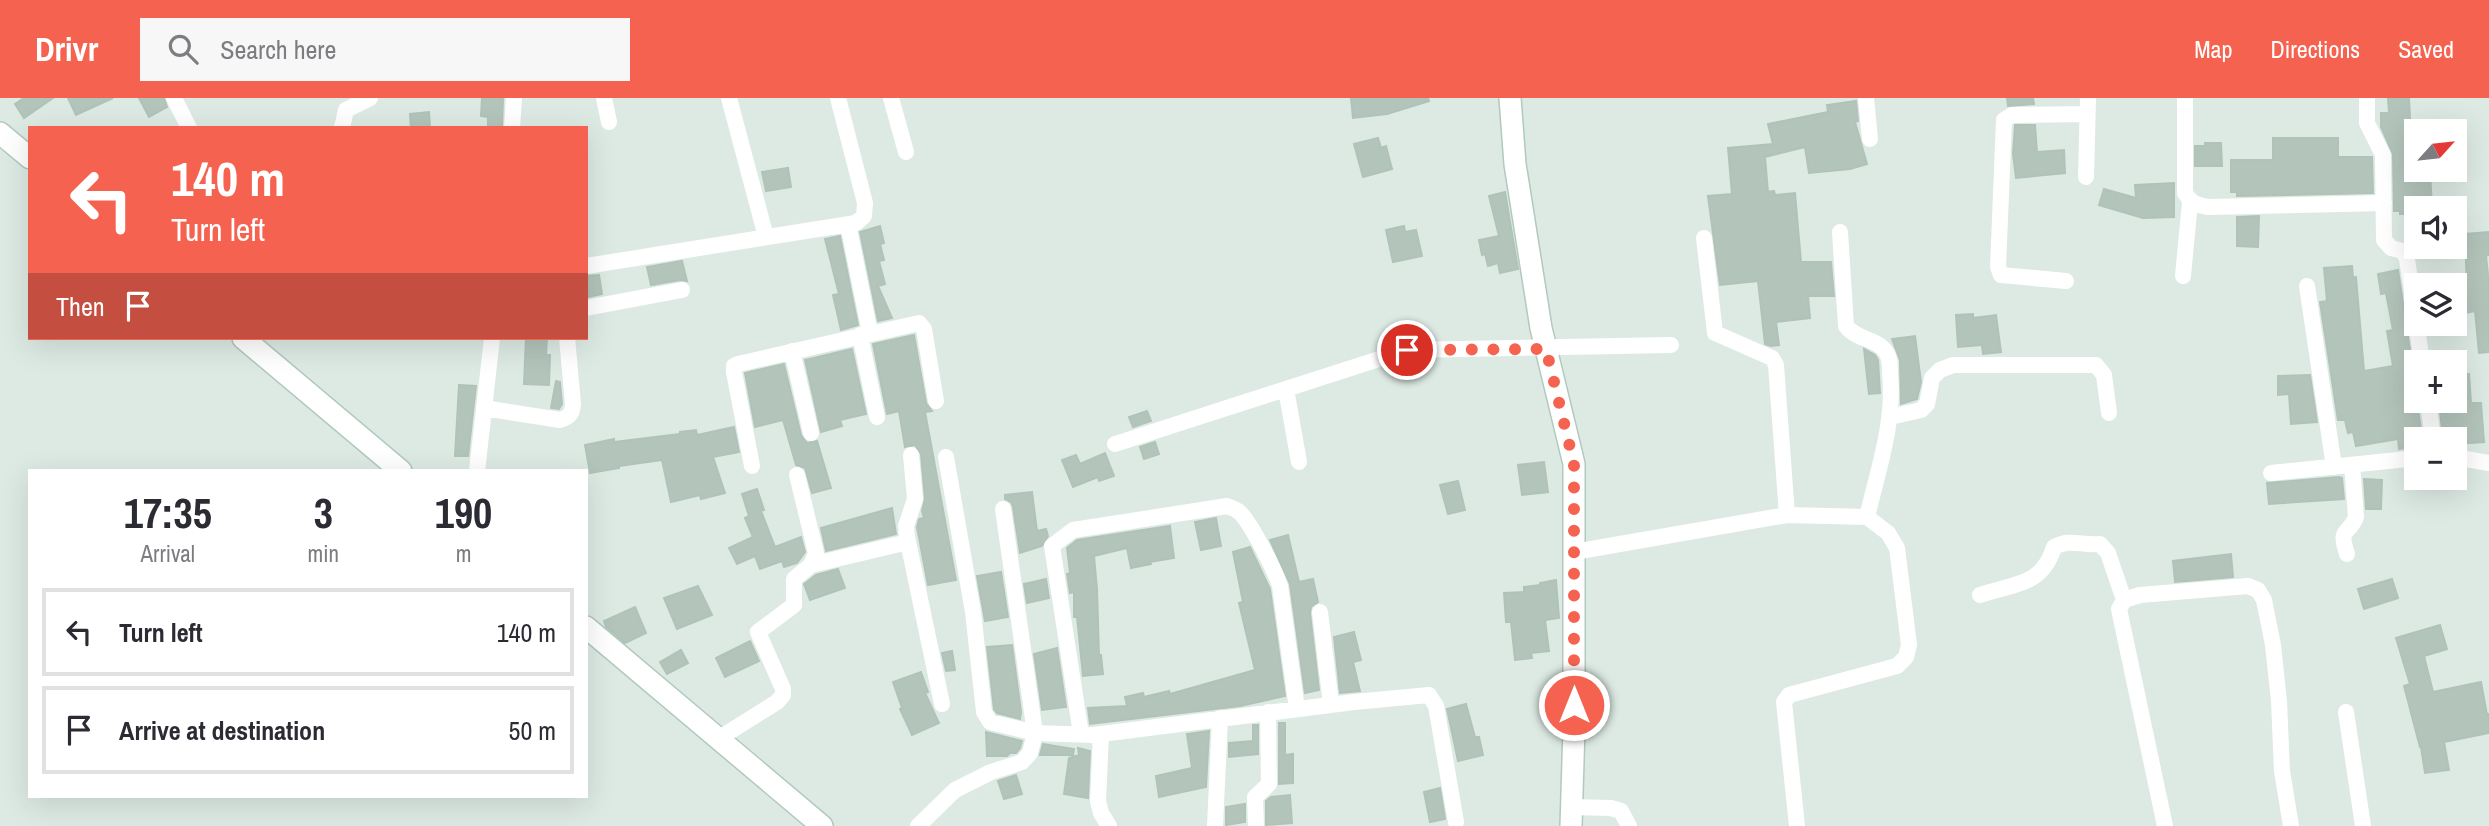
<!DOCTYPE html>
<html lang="en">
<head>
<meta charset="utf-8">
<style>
	:root { --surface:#fff; --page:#f7f7f7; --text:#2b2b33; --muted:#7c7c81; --line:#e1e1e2; --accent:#f56350 }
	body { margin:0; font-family:"Archivo Narrow",sans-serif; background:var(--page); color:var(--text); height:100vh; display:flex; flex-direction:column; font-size:26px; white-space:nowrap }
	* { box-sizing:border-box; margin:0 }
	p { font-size:23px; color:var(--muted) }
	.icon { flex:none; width:38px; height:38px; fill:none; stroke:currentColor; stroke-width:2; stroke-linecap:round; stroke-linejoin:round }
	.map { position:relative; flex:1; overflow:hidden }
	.side { position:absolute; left:28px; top:371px; width:560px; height:329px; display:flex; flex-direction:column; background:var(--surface); border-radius:0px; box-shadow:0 7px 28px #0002 }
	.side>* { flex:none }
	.top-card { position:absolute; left:28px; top:28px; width:560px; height:214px; border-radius:0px; box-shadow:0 7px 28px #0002; background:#f56350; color:#fff; overflow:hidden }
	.needle { width:46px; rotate:63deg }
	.tools { position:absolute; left:2404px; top:21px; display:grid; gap:14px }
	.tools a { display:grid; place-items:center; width:63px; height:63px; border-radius:0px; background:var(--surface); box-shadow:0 7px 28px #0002; font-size:35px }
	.pin { position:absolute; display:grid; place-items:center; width:60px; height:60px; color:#fff; margin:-30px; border:4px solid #fff; border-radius:50%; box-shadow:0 2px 7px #0007 }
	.me { position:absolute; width:77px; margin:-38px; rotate:0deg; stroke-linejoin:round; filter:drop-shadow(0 0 5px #0008) }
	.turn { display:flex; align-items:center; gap:24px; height:147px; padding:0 28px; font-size:32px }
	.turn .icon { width:91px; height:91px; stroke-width:2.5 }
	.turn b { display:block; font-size:49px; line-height:60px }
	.then { display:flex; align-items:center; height:66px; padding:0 28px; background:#0003; gap:14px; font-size:26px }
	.eta { display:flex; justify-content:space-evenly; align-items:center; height:119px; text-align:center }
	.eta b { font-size:42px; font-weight:700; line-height:49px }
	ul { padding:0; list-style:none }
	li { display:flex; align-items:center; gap:21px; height:88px; margin:0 14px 10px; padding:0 14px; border:4px solid var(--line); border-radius:0px }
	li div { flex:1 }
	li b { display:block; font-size:26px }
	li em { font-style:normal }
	header { display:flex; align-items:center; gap:42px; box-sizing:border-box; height:98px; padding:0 35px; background:var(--accent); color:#fff }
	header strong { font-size:33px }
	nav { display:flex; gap:38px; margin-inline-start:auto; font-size:24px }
	.search { width:490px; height:63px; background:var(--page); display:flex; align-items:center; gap:18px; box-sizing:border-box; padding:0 24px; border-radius:0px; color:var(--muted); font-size:26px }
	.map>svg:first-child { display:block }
	.building { fill:#b3c4bb; stroke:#b0c3b9; stroke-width:2 }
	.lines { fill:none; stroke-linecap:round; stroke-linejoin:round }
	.secondary-casing { stroke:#b0cabd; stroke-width:24 }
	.street { stroke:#fff; stroke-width:16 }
	.secondary { stroke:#fff; stroke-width:21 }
	.route { stroke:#f56350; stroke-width:12; stroke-dasharray:0 21.6 }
</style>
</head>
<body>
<header>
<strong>Drivr</strong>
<div class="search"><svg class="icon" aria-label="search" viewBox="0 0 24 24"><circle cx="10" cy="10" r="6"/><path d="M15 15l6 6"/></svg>Search here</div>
<nav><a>Map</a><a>Directions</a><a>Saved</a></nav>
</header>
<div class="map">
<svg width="2489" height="728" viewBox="0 0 2489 728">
	<rect width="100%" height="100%" fill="#ddeae3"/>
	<path class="building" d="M 24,0 L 53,0 L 24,20 L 15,6 Z
		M 68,0 L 113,0 L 76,17 Z
		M 139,0 L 164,0 L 167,9 L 149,19 Z
		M 482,0 L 503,0 L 502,30 L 488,30 L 488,19 L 481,18 Z
		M 1351,0 L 1428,0 L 1429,3 L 1387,16 L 1353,20 Z
		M 2007,0 L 2033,0 L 2034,6 L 2008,8 Z
		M 2388,0 L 2409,0 L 2412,59 L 2417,59 L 2417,72 L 2430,73 L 2432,110 L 2417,110 L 2417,116 L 2400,116 L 2400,113 L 2394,113 L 2393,56 L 2381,29 L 2381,15 L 2389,15 Z
		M 1856,3 L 1858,23 L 1855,24 L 1867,66 L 1850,71 L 1809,75 L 1805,49 L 1765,59 L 1768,94 L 1774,93 L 1775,97 L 1795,95 L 1801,164 L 1831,164 L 1834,198 L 1808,198 L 1810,220 L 1776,224 L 1779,247 L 1771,248 L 1765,246 L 1758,183 L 1720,187 L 1708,98 L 1732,96 L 1728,50 L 1773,46 L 1768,26 L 1828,14 L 1827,7 Z
		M 429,14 L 430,30 L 411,30 L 410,16 Z
		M 2015,27 L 2035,27 L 2037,54 L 2064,52 L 2065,75 L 2016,80 L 2013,56 Z
		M 1378,40 L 1381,50 L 1386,48 L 1392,71 L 1363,79 L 1354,46 Z
		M 2273,40 L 2338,40 L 2338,59 L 2372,59 L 2373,95 L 2237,98 L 2237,94 L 2231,94 L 2231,62 L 2273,62 Z
		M 2205,45 L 2221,45 L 2222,68 L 2195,68 L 2195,48 L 2205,48 Z
		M 788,70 L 791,89 L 766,93 L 762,74 Z
		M 2174,85 L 2174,119 L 2143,120 L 2099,107 L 2104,91 L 2136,100 L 2135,87 Z
		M 1505,94 L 1518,171 L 1500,175 L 1498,165 L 1488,168 L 1485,156 L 1482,157 L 1479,142 L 1499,138 L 1489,98 Z
		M 2259,118 L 2258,149 L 2237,148 L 2237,119 Z
		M 880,128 L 884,145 L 880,146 L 884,162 L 879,163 L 885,186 L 878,188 L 892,220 L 878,223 L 860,134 Z
		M 1404,128 L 1405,134 L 1416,132 L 1422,158 L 1393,164 L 1386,132 Z
		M 2489,134 L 2489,157 L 2486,158 L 2489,186 L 2489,254 L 2479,255 L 2475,213 L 2455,217 L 2455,192 L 2467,190 L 2465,136 Z
		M 840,138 L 858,227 L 841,232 L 833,197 L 839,196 L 825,141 Z
		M 682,163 L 687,183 L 680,182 L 651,187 L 647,169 Z
		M 2352,168 L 2353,180 L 2356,179 L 2364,273 L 2393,268 L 2387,233 L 2393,232 L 2386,195 L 2381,196 L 2378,176 L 2398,172 L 2412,266 L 2417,273 L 2417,303 L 2422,341 L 2417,341 L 2417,348 L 2399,351 L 2398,341 L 2356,348 L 2353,334 L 2348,335 L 2345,322 L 2338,322 L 2320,204 L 2327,203 L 2324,170 Z
		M 599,177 L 602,196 L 588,199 L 586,178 Z
		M 1973,216 L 1973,220 L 1996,217 L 2001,254 L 1983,256 L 1982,247 L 1958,249 L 1956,217 Z
		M 914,237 L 926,305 L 932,313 L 925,314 L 956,482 L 928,487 L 917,429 L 919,421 L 924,420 L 922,413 L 925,401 L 921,356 L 915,347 L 905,349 L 899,313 L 887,316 L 873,246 Z
		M 1915,238 L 1921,284 L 1917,301 L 1901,306 L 1900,262 L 1892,241 Z
		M 526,240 L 547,240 L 546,257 L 550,257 L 549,287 L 524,286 Z
		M 852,251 L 866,316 L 840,322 L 842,328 L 821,334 L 805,262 Z
		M 1864,251 L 1875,257 L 1878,262 L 1880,295 L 1869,296 Z
		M 784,266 L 801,337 L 807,345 L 817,343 L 831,390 L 812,395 L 805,370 L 796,367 L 783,322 L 755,329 L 745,275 Z
		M 2469,276 L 2471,305 L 2481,305 L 2484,344 L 2455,346 L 2455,341 L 2443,341 L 2439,303 L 2455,303 L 2455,277 Z
		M 2310,277 L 2317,324 L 2291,326 L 2289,296 L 2278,297 L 2278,278 Z
		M 556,283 L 560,284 L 562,306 L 559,311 L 551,310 Z
		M 459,287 L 476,288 L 468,358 L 455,358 Z
		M 1147,313 L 1151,323 L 1133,329 L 1129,319 Z
		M 734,329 L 739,354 L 713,359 L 725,395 L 701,401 L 700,397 L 671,404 L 662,362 L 619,368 L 619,370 L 590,375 L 585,347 L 614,341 L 614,344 L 680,336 L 680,334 L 696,332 L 697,337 Z
		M 1155,344 L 1159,356 L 1144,361 L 1140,349 Z
		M 1105,355 L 1114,378 L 1099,383 L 1098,379 L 1073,389 L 1062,362 L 1076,357 L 1080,366 Z
		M 1544,364 L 1548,394 L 1522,397 L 1518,367 Z
		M 2339,379 L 2342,380 L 2344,401 L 2269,406 L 2267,385 Z
		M 2364,381 L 2382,382 L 2381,411 L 2366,411 Z
		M 1458,383 L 1465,412 L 1448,416 L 1440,387 Z
		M 757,391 L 764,412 L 761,413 L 775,449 L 801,439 L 805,454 L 797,465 L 784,469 L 782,463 L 760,471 L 755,458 L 737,466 L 729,450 L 753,439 L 745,420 L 749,418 L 742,396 Z
		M 1032,394 L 1037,433 L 1046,431 L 1048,438 L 1042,448 L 1020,455 L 1013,409 L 1011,404 L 1005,401 L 1005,397 Z
		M 892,410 L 896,436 L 826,453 L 821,430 Z
		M 1216,420 L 1221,448 L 1201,452 L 1195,424 Z
		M 1170,428 L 1174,460 L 1150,464 L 1151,466 L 1131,470 L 1127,450 L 1094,458 L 1097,491 L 1099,557 L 1101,557 L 1103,576 L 1083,578 L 1077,519 L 1074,519 L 1074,494 L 1070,495 L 1067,476 L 1070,475 L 1067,450 L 1077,442 Z
		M 1288,437 L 1299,484 L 1313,481 L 1318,504 L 1311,509 L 1310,515 L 1319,592 L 1305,595 L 1290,486 L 1270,442 Z
		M 1250,449 L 1270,491 L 1285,598 L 1240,608 L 1090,626 L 1088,610 L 1127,608 L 1125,599 L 1143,595 L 1144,599 L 1169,593 L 1170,596 L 1255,572 L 1239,505 L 1243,504 L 1233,454 Z
		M 2231,456 L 2233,479 L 2175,484 L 2173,463 Z
		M 838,471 L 845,490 L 810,502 L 804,486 L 816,477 Z
		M 1001,474 L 1008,519 L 985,523 L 977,478 Z
		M 1046,481 L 1049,500 L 1027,505 L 1024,486 Z
		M 2392,481 L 2398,500 L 2364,511 L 2358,491 Z
		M 1556,482 L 1559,520 L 1545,522 L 1549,553 L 1531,555 L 1532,560 L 1515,562 L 1511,524 L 1506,524 L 1504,495 L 1524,494 L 1524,489 L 1540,487 L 1540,485 Z
		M 698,488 L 712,517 L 677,531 L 664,500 Z
		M 635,509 L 646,535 L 625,545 L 606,529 L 604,523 Z
		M 2440,527 L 2447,551 L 2424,558 L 2433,594 L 2481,584 L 2487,617 L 2489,616 L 2489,635 L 2444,644 L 2449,672 L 2425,675 L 2421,649 L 2420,649 L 2404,588 L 2410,586 L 2396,540 Z
		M 1354,534 L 1361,562 L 1353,564 L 1360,593 L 1340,595 L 1334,539 Z
		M 750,543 L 759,563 L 725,579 L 716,560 Z
		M 1012,547 L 1021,614 L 1020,621 L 997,615 L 994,611 L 987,549 Z
		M 1057,550 L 1066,609 L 1042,612 L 1034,556 Z
		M 681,552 L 688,565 L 667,576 L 660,564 Z
		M 952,553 L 955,572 L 946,573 L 942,555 Z
		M 921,574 L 928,594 L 925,595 L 939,625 L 912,637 L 900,611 L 902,610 L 893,584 Z
		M 1466,606 L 1475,639 L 1479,639 L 1483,657 L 1458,663 L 1447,611 Z
		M 1279,625 L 1285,625 L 1285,657 L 1293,656 L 1293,685 L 1279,686 Z
		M 1253,627 L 1258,627 L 1258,656 L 1229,659 L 1229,645 L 1253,643 Z
		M 1209,633 L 1206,689 L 1159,699 L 1156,678 L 1192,670 L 1187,636 Z
		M 986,634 L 1022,643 L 1020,650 L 1016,655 L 1010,655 L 1007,658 L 987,658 Z
		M 1043,646 L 1074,651 L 1073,657 L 1040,657 Z
		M 1078,650 L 1090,653 L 1088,700 L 1064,696 L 1069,660 L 1079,657 Z
		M 1016,677 L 1022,696 L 1004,701 L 998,683 Z
		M 1440,690 L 1445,721 L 1430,724 L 1424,694 Z
		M 1290,697 L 1292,725 L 1266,727 L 1266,703 L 1271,699 Z
		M 1245,706 L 1245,724 L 1226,727 L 1226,709 Z"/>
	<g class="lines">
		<g class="secondary-casing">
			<path id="secondary" d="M 1510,0 L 1515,66 L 1541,230 L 1574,366 L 1574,630 L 1571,728
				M 0,35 L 30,60
				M 243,240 L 401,373
				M 586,529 L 822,728"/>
		</g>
		<path class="street" d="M 174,0 L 189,30
			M 604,0 L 609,24
			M 729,0 L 766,139
			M 891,0 L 906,54
			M 1866,0 L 1870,41
			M 2185,0 L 2185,95 C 2191,105 2196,107 2208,109 L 2384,105
			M 2367,0 L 2367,25 L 2383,57 L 2384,142 L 2391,150 L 2403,153 L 2407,161 L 2422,264
			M 342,30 L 346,12 L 370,0
			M 512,30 L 514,0
			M 2086,79 L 2088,0
			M 848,126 L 870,235
			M 1840,134 L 1846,228 C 1856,242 1877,240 1886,254 C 1890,260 1890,268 1890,275 C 1895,324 1878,372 1867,419
			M 1704,140 L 1715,235 L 1772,260 L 1776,267 L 1787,417
			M 586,168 L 856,125 L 864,118 L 865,105 L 838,0
			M 2183,178 L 2190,104
			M 2066,183 L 2001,177 L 1998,169 L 2004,22 L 2012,17 L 2087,16
			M 2307,188 L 2334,369
			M 586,210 L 682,192
			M 860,237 L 877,319
			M 792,253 L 811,335
			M 1286,291 L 1299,364
			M 2428,303 L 2433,341
			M 484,310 L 560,322 C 569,319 572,317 573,306 L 567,240
			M 1890,319 L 1921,312 L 1927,306 L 1932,280 L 1940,272 L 1953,267 L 2096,267 L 2104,277 L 2109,315
			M 1115,346 L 1407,252 L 1671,247
			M 911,357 L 915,401 L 906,428 L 907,439 L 942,606
			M 946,359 L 973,514 L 984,614 L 990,624 L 1035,635 L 1093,637 L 1354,604 L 1429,597 L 1436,608 L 1456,724
			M 2455,359 L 2489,365
			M 752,368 L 734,274 L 734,268 L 738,266 L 919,225 L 924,231 L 936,303
			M 477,373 L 492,240
			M 2271,375 L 2417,360
			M 1574,454 L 1787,417 L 1867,419 L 1888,435 L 1897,450 L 1909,547 L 1906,559 L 1897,568 L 1789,597 L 1784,604 L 1797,728
			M 2347,456 C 2338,428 2348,439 2356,419 L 2352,367
			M 811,467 L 908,444
			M 1980,497 C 2013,485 2042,489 2054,449 C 2071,440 2081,448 2100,446 L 2108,455 L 2124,502
			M 1320,514 L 1331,606
			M 2346,614 L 2363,728
			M 1081,636 L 1052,448 L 1073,432 L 1227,408 C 1230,409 1235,411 1238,413 C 1250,422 1275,473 1280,488 L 1297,611
			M 1101,636 L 1098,703 L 1101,715 L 1109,728
			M 718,641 L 777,604 L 783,597 L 783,591 L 758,534 L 794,507 L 794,481 L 811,467 L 816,455 L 797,377
			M 1572,709 L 1611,710 L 1621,713 L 1629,728
			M 918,728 L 955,692 L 991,674 L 1022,664 L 1030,655 L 1035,635 L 1003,411
			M 1215,728 L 1220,620
			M 1256,728 L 1255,699 L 1269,686 L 1268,614
			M 2165,728 L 2119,511 L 2124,502 L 2140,497 L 2248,488 L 2258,492 L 2264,502 L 2273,547 L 2279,603 L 2282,673 L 2291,728"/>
		<use href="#secondary" class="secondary"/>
	</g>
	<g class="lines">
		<path class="route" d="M 1407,252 L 1546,251 L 1574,366 L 1574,607"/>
	</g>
</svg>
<div class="tools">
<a><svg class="needle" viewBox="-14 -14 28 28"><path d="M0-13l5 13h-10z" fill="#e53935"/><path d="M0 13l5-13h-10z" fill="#7c7c81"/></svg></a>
<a><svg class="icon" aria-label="sound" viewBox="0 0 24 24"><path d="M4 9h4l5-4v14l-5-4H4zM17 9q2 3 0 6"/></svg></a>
<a><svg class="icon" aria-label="layers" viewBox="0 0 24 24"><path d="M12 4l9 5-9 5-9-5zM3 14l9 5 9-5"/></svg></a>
<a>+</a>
<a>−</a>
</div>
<div class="pin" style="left:1407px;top:252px;background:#d93025"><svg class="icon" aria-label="arrive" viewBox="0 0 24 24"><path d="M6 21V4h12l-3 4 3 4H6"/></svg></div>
<svg class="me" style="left:1574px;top:607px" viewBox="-20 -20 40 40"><circle r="17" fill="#f56350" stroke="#fff" stroke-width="3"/><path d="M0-11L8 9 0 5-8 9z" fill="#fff"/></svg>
<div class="top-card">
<div class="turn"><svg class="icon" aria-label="left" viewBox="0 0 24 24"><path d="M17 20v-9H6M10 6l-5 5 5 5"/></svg><div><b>140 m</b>Turn left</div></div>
<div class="then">Then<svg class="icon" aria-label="arrive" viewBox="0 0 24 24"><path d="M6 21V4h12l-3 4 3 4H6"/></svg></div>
</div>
<section class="side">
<div class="eta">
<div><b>17:35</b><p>Arrival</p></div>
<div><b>3</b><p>min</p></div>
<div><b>190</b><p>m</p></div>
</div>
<ul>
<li><svg class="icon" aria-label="left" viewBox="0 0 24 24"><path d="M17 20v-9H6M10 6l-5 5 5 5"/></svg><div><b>Turn left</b></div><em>140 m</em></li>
<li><svg class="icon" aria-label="arrive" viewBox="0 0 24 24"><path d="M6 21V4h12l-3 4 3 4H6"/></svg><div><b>Arrive at destination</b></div><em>50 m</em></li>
</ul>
</section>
</div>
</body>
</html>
